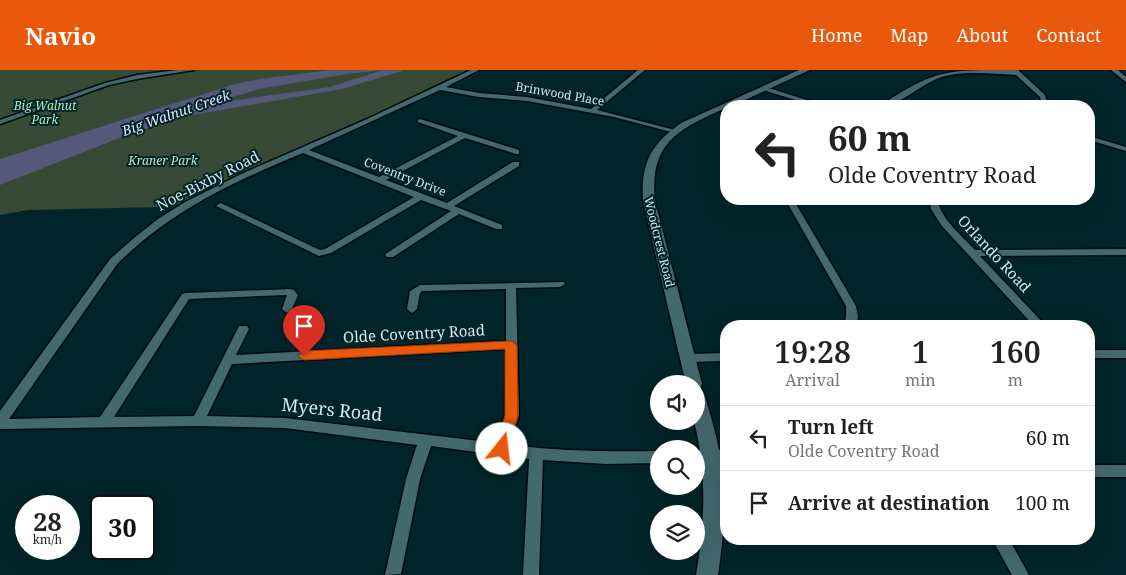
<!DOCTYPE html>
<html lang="en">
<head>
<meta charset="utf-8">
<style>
	:root { --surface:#fff; --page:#f2f2f2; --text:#222; --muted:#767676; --line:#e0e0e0; --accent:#ea580c }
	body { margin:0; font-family:"Noto Serif",serif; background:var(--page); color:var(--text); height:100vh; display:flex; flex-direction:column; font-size:19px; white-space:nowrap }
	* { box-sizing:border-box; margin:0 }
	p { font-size:16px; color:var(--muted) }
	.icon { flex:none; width:28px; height:28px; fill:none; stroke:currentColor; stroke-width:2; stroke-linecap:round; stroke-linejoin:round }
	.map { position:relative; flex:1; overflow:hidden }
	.panel { position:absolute; left:720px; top:250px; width:375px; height:225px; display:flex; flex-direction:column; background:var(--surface); border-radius:20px; box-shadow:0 5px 20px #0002 }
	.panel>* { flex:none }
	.hud { position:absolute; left:720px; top:30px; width:375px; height:105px; border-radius:20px; box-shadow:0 5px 20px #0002; background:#fff; color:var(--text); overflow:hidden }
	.tools { position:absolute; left:650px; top:305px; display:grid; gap:10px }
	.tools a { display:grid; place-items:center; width:55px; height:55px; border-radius:50%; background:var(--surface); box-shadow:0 5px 20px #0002; font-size:25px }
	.speed { position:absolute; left:15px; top:425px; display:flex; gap:10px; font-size:25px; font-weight:700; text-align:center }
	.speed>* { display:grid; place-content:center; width:65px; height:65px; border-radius:50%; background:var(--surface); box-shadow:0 5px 20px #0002; line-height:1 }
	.speed small { font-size:12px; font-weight:400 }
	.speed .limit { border:2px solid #111; border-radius:8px; background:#fff; color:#111 }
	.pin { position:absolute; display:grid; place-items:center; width:42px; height:42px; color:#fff; margin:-51px -21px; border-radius:50% 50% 50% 0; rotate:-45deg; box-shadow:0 0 5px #0007 }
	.pin .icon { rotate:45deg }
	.me { position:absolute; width:55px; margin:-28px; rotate:16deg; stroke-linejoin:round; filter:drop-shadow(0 0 4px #0008) }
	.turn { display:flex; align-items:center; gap:18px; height:105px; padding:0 25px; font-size:22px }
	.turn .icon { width:65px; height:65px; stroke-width:2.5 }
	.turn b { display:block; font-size:35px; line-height:42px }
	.eta { display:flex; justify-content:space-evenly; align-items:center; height:85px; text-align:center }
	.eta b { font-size:30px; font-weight:600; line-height:35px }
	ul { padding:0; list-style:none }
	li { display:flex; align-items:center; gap:15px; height:65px; padding:0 25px; border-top:1px solid var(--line) }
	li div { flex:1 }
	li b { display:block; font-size:19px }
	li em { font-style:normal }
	header { display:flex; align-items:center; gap:30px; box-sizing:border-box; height:70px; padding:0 25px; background:var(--accent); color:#fff }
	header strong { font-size:24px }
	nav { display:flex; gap:28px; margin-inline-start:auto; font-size:18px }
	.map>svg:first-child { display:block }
	.green { fill:#374a35 }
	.water { fill:#54597a; fill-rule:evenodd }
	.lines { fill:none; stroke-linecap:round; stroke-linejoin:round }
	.street-casing { stroke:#000b0e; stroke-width:3 }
	.secondary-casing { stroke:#000b0e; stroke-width:3 }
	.street { fill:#43686e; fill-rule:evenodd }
	.secondary { fill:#43686e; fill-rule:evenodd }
	.route { fill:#ea580c; stroke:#983908 }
	.labels { text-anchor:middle; stroke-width:4; stroke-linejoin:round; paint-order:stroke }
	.far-street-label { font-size:12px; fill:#d2e5e9; stroke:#002429 }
	.far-park-label { font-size:12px; font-style:italic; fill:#bbe9b6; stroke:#002429 }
	.far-water-label { font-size:14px; font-style:italic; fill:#dfe3fb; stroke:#002429 }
	.street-label { font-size:15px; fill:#d2e5e9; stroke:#002429 }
	.near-street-label { font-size:18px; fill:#d2e5e9; stroke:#002429 }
</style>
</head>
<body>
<header>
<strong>Navio</strong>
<nav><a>Home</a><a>Map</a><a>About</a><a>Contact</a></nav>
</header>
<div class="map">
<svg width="1126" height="505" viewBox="0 0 1126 505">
	<rect width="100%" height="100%" fill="#002429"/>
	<path class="green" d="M 0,0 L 386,0 L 344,13 L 405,0 L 467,0 L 359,52 L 243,102 L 180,134 L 160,137 L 28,140 L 0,145 Z"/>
	<path class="water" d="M 331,0 L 405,0 L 342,19 L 181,47 L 127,65 L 0,115 L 0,89 L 235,14 L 259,9 ZM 383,0 L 330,17 L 214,33 L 259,19 L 346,4 Z"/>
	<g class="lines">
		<g class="street-casing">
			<path id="street" d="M 177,0 L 194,0 L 137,9 L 109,15 L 0,54 L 0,50 L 105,13 L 137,5 Z
				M 471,0 L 479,0 L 446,17 L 479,23 L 527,27 L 591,39 L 638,0 L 645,0 L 597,40 L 679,61 L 675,63 L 614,47 L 527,31 L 479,27 L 440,20 L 309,80 L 379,107 L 458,66 L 418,52 L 418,50 L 420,49 L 519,80 L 519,84 L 516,84 L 465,68 L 386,110 L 447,133 L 513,92 L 519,92 L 519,96 L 454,136 L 502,155 L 502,159 L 496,159 L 459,144 L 393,187 L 387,187 L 385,185 L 387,183 L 451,141 L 421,130 L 331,183 L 319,186 L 216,136 L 220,133 L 223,134 L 320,180 L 325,179 L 414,127 L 303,83 C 231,113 174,139 118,193 L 9,349 L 100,347 L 182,224 L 186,223 L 290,219 L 294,220 L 298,225 L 292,239 L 287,243 L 282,239 L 287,225 L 189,229 L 114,347 L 194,346 L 239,256 L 247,256 L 249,259 L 236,285 L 506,271 L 506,219 L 422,221 L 420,223 L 417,239 L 412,243 L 407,239 L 410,221 L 420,215 L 564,212 L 565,214 L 560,217 L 516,218 L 519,345 L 510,375 C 560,381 609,382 659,381 L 659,393 L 605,394 L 543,390 L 539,505 L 523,505 L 529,389 L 431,376 L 420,409 L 401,504 L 385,505 L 406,409 L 417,375 L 285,358 L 198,356 L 0,359 L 0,341 L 110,189 L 134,168 L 158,149 L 185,132 L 241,104 L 365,50 ZM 506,279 L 505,345 L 497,373 L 285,348 L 207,346 L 232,294 Z
				M 989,0 L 1018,0 L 1045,25 L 1048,36 L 1042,36 L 1040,27 L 1016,5 C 991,4 962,0 939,8 C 922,14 897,37 881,36 C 886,31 894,27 900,23 C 933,3 951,0 989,0 Z
				M 1111,0 L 1118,0 L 1126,7 L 1126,12 Z
				M 765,17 L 823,35 L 824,36 L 815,36 L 763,20 L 762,19 Z
				M 1089,66 L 1126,77 L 1126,81 L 1089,70 Z
				M 785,129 L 793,129 L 856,236 L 858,247 L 856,256 L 844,256 L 846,247 L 846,236 Z
				M 929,129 L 937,129 C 942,150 960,164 975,180 L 1126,179 L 1126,185 L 980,186 L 1046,256 L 1034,256 L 941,155 L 931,139 Z
				M 1089,280 L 1126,280 L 1126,288 L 1089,288 Z
				M 726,283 L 726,291 L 688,292 L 684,291 L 682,288 L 684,285 L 688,284 Z
				M 696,380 L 726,380 L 726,392 L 696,392 Z
				M 1089,395 L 1126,395 L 1126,407 L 1089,407 Z
				M 992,469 L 1009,469 L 1029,505 L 1012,505 Z"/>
		</g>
		<g class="secondary-casing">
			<path id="secondary" d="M 799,0 L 810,0 L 747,29 L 726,36 L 726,38 C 678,59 649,73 655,131 L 702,314 L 700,318 L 704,323 C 710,344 717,365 720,386 C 727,426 724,466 718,505 L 696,505 C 705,453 707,403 694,351 L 696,351 L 696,314 L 686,314 L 643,131 C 641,93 650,75 681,53 Z"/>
		</g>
		<use href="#street" class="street"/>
		<use href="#secondary" class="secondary"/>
	</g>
	<path class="route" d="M 511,271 L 517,275 L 518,345 L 509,379 L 507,383 L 502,385 L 497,383 L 495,379 L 505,345 L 505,279 L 304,290 L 298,286 L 304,281 Z"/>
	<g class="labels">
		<g class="far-street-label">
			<text transform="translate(560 24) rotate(10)" y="4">Brinwood Place</text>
			<text transform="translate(405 107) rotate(21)" y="4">Coventry Drive</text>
			<text transform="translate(659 172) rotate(76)" y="4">Woodcrest Road</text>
		</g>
		<g class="far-park-label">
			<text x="45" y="40">Big Walnut<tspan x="45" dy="14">Park</tspan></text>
			<text x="163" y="95">Kraner Park</text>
		</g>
		<g class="far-water-label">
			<text transform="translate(176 43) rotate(-19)" y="5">Big Walnut Creek</text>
		</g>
		<g class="street-label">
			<text transform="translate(208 111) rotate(-27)" y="5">Noe-Bixby Road</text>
			<text transform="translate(994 184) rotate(47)" y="5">Orlando Road</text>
			<text transform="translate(414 264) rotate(-3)" y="5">Olde Coventry Road</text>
		</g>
		<g class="near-street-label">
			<text transform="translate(332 340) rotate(6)" y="6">Myers Road</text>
		</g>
	</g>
</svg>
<div class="tools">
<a><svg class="icon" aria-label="sound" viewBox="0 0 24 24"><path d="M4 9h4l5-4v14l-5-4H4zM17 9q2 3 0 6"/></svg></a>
<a><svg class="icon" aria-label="search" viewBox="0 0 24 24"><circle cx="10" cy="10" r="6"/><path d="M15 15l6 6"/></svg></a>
<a><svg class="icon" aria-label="layers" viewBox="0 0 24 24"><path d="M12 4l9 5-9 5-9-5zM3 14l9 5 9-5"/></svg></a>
</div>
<div class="speed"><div>28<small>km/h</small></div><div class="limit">30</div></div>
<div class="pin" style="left:304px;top:286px;background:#d93025"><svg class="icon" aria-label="arrive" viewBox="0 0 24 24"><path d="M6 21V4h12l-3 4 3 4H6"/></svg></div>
<svg class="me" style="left:502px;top:379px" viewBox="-20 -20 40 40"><circle r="19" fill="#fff"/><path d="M0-13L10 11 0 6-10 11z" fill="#ea580c"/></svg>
<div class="hud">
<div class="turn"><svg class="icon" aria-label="left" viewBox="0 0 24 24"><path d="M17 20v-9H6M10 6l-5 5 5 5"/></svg><div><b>60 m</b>Olde Coventry Road</div></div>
</div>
<section class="panel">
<div class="eta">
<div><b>19:28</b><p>Arrival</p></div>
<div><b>1</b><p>min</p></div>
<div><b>160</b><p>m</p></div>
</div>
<ul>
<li><svg class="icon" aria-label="left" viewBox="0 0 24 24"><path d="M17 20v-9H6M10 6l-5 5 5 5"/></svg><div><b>Turn left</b><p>Olde Coventry Road</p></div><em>60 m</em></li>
<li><svg class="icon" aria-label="arrive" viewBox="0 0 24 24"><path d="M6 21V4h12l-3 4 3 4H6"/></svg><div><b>Arrive at destination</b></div><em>100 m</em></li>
</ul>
</section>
</div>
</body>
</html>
